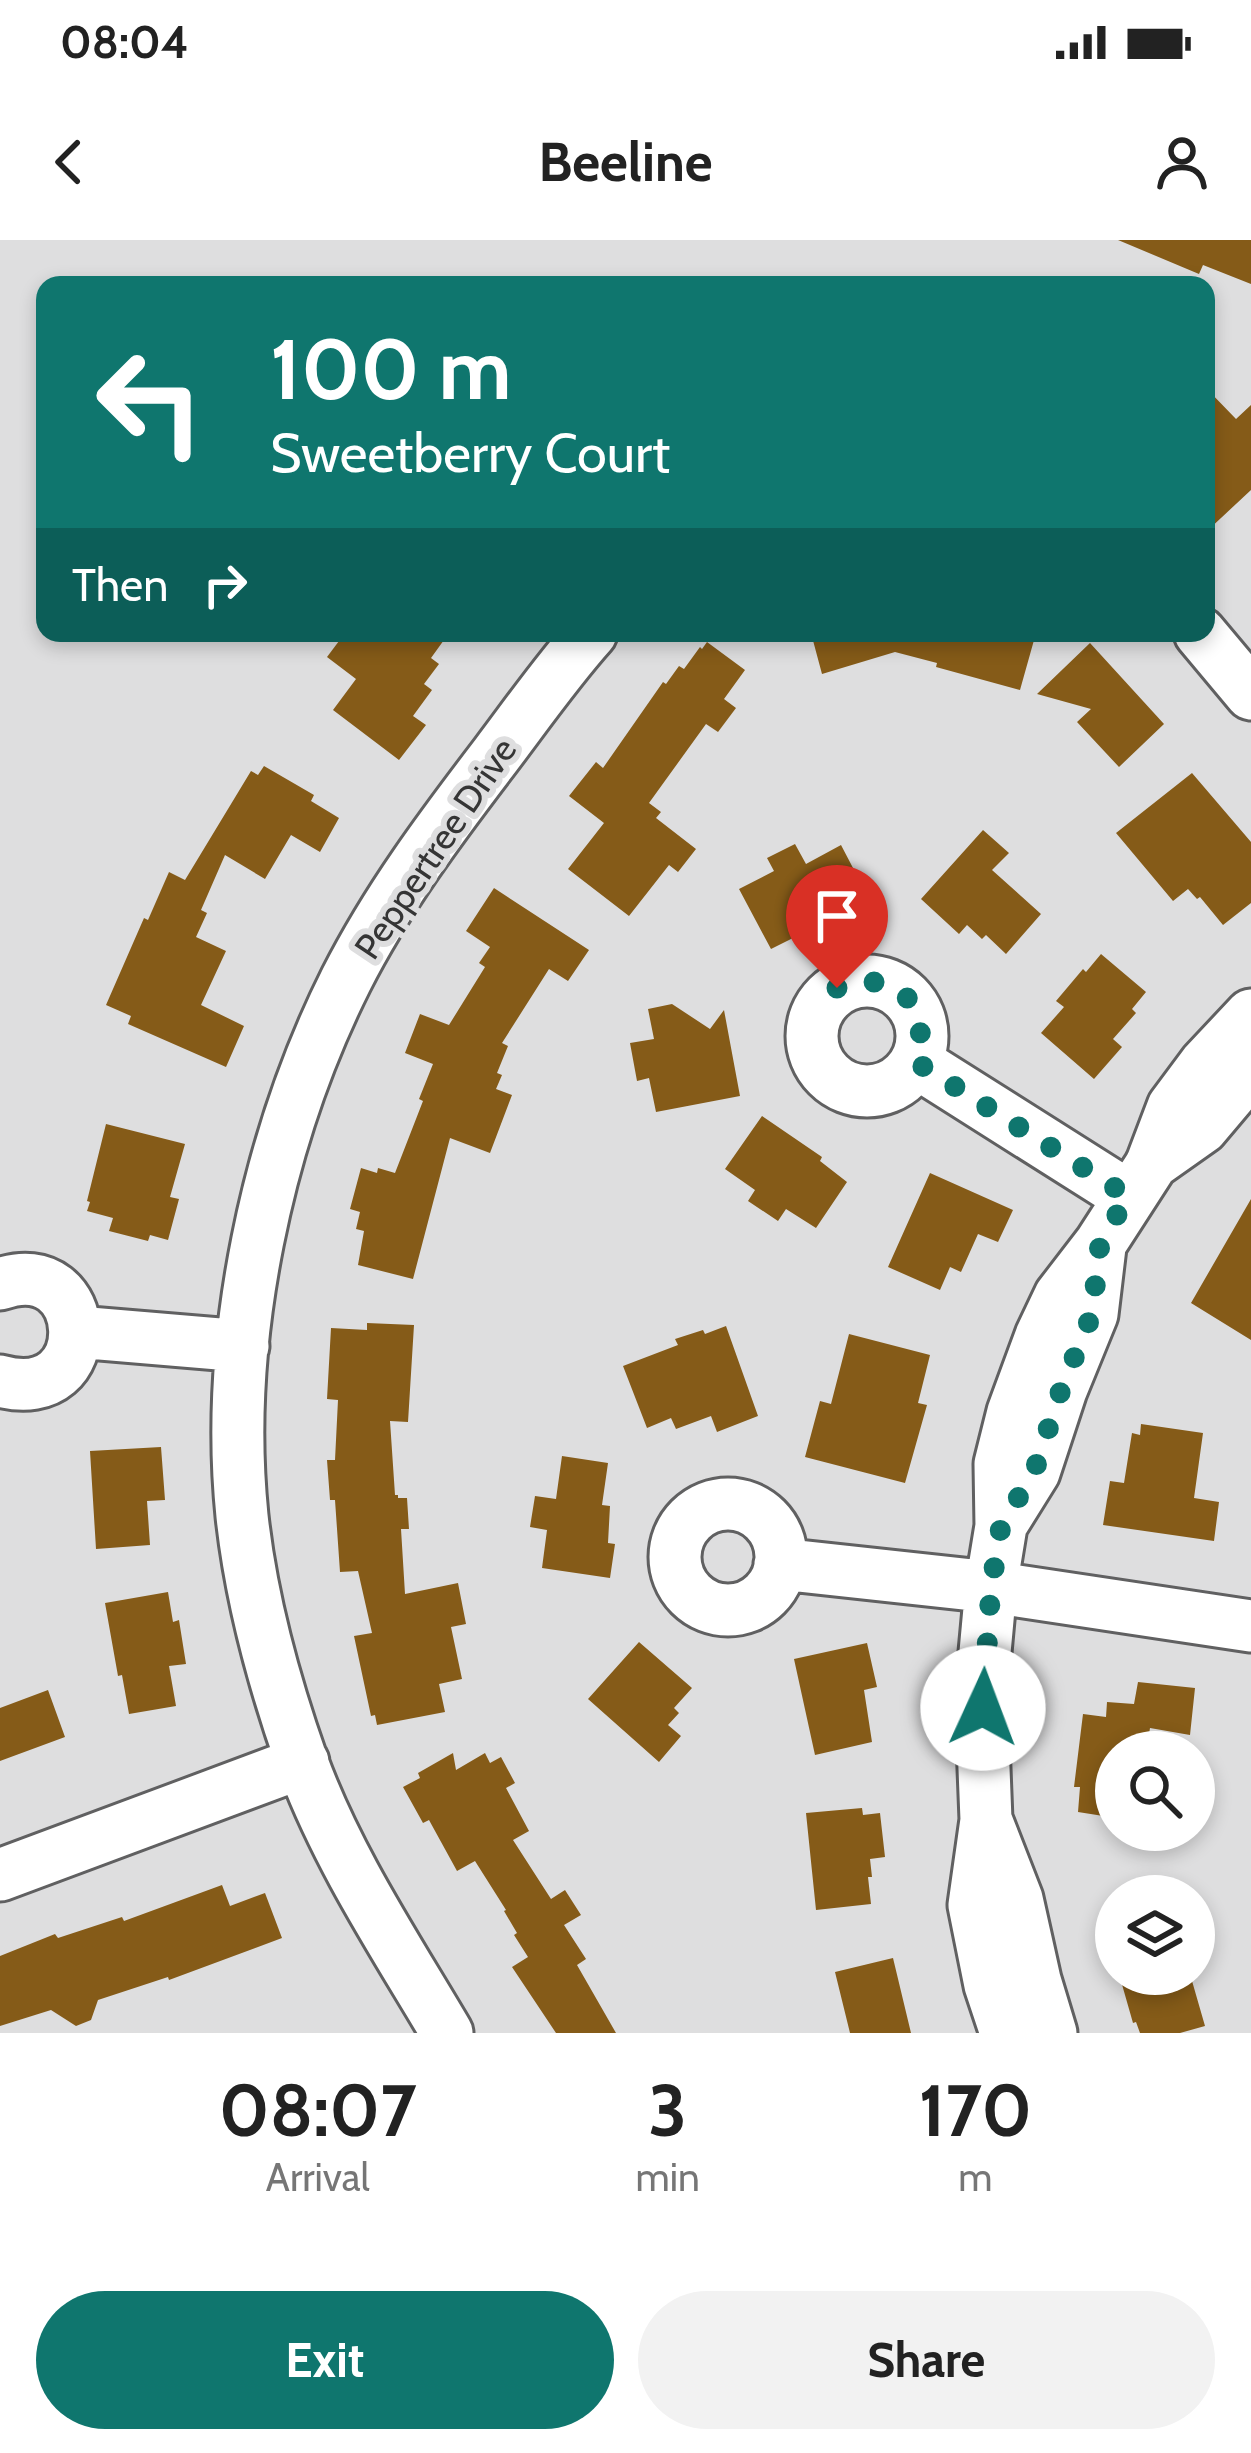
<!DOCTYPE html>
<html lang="en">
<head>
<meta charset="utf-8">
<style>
	:root { --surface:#fff; --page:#f2f2f2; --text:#222; --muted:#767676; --accent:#0f766e }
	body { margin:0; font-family:Cabin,sans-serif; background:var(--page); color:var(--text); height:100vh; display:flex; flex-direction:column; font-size:45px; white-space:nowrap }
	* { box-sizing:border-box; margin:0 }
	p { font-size:39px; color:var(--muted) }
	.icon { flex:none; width:66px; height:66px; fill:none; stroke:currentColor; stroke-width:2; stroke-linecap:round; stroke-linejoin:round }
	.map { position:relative; height:1793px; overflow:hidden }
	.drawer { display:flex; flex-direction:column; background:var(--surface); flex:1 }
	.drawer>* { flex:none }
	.guide { position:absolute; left:36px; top:36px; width:1179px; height:366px; border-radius:24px; box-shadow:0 6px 18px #0003; background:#0f766e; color:#fff; overflow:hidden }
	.controls { position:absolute; left:1095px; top:1491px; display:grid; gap:24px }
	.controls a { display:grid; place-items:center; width:120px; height:120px; border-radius:50%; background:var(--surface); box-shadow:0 6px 18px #0003; font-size:60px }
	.pin { position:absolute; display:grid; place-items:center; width:102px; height:102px; color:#fff; margin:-123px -51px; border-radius:50% 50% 50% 0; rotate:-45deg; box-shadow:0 0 12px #0007 }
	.pin .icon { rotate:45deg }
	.me { position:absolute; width:132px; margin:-66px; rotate:2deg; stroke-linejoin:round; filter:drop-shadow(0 0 9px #0008) }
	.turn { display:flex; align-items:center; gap:42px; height:252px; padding:0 36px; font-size:54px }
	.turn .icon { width:156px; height:156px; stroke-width:2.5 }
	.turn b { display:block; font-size:84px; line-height:102px }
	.then { display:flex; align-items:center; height:114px; padding:0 36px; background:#0003; gap:24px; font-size:45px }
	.eta { display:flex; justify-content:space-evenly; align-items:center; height:204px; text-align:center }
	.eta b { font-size:72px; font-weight:700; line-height:84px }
	.primary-button { display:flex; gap:24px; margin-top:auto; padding:24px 36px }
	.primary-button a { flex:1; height:138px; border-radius:72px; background:var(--accent); color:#fff; font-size:48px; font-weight:700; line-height:138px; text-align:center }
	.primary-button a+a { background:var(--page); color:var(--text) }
	.status { display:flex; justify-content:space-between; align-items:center; height:84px; padding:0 60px; background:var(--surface); direction:ltr }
	.status svg { height:33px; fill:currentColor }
	header { display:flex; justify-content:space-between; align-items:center; height:156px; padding:0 36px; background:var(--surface); font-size:54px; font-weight:700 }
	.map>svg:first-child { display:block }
	.building { fill:#855b18 }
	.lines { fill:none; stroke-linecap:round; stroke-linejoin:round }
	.minor-casing { stroke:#606061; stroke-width:57 }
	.minor { stroke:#fff; stroke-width:51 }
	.route { stroke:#0f766e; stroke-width:21; stroke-dasharray:0 37.8 }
	.labels { text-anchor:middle; stroke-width:12; stroke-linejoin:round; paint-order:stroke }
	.street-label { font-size:36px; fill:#353535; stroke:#dededf }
</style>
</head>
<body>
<div class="status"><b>08:04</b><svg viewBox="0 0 49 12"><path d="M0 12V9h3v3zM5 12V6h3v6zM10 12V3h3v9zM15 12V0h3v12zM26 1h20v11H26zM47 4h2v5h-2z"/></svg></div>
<header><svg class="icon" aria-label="back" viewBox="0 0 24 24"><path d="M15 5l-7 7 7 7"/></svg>Beeline<svg class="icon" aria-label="person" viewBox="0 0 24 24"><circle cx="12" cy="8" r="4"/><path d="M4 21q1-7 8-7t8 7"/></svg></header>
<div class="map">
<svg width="1251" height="1793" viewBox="0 0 1251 1793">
	<rect width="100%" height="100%" fill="#dededf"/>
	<path class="building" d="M 1118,0 L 1251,0 L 1251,44 L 1203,25 L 1199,34 Z
		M 1206,148 L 1236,179 L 1251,165 L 1251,250 L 1206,292 Z
		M 345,393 L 449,393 L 431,418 L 439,424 L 424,444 L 432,450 L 413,476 L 426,485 L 399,520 L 333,470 L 356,439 L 327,417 Z
		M 811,393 L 1036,393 L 1020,450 L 936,427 L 937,423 L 895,412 L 822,434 Z
		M 707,402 L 745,430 L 724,459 L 736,468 L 718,492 L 706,484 L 649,563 L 661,572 L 656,578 L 696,609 L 678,632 L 669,625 L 629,676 L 568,629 L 604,583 L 569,556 L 596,522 L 603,528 L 663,442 L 666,444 L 679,426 L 684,429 L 700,407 L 702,409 Z
		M 1090,403 L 1164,484 L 1119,527 L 1077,482 L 1091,469 L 1037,454 Z
		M 264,526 L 314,555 L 311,561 L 339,578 L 320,612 L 291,595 L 265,639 L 225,615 L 201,670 L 207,673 L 196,697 L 226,711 L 201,765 L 244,786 L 226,827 L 128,784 L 131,776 L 106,765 L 144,678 L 148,680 L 169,632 L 185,640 L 251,531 L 258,535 Z
		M 1192,533 L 1251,602 L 1251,663 L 1223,685 L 1200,657 L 1197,659 L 1188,649 L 1173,661 L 1116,593 Z
		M 983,590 L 1009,613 L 992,630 L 1041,674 L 1006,714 L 986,695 L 982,699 L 967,685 L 959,694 L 921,659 Z
		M 795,604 L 806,624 L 841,605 L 864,649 L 827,668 L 828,670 L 807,681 L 809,685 L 798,692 L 799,695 L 771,709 L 739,649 L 774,631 L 767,618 Z
		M 494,648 L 589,710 L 568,741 L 549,729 L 502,803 L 508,806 L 497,833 L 502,835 L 496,849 L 512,855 L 490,913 L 450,898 L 413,1039 L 358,1025 L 364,991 L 356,989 L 360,972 L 350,969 L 361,928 L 377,933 L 378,928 L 395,933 L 423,861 L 419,859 L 433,824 L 405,813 L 420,774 L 449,785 L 485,727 L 479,723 L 490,707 L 466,691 Z
		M 1101,714 L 1146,752 L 1132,769 L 1136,773 L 1113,799 L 1122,807 L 1094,839 L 1041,793 L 1064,767 L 1056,761 L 1083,729 L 1086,732 Z
		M 672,764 L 710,789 L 724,770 L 740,856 L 656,872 L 649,838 L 637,841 L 630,803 L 654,799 L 648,769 Z
		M 762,876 L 822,917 L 820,921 L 847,942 L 816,988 L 786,969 L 778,981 L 748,961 L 755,950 L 725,929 Z
		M 106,884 L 185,904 L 170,957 L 179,959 L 168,1000 L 150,995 L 148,1001 L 109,991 L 113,978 L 87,971 L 90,962 L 87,961 Z
		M 930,933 L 1013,970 L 998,1002 L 978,994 L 961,1032 L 950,1027 L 940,1050 L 888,1027 Z
		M 1251,959 L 1251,1100 L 1191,1063 Z
		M 367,1083 L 414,1085 L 408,1182 L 390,1181 L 395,1255 L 398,1255 L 398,1258 L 407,1258 L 409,1289 L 401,1289 L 405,1354 L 458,1343 L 466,1384 L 451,1387 L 462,1439 L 439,1444 L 445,1472 L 377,1485 L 375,1475 L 371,1476 L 354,1396 L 372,1393 L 358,1331 L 340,1332 L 335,1260 L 330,1260 L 327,1220 L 335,1220 L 338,1160 L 327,1159 L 331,1088 L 367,1090 Z
		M 726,1086 L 758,1176 L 717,1192 L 711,1176 L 676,1189 L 671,1178 L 647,1188 L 623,1126 L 678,1105 L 675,1099 L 703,1090 L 705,1094 Z
		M 849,1094 L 930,1115 L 918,1163 L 927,1165 L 905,1243 L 805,1217 L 820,1161 L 831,1164 Z
		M 1141,1184 L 1203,1193 L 1194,1258 L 1219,1262 L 1214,1301 L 1103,1285 L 1110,1241 L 1124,1243 L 1132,1193 L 1140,1195 Z
		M 161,1207 L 165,1260 L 147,1261 L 150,1305 L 96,1309 L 90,1211 Z
		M 562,1216 L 608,1223 L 602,1265 L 610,1266 L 608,1303 L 615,1304 L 610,1338 L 542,1328 L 547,1290 L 530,1287 L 535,1256 L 556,1259 Z
		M 168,1352 L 173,1382 L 179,1380 L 186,1424 L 169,1426 L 176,1466 L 129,1474 L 122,1435 L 118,1436 L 105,1363 Z
		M 639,1402 L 692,1448 L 674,1468 L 679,1473 L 668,1485 L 681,1496 L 659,1522 L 588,1459 Z
		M 867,1403 L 877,1447 L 864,1450 L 872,1502 L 815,1515 L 794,1419 Z
		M 1138,1442 L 1195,1448 L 1190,1495 L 1150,1488 L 1146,1512 L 1116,1512 L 1116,1578 L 1078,1572 L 1080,1547 L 1074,1547 L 1083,1474 L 1106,1477 L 1107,1462 L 1134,1464 Z
		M 48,1450 L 65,1497 L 0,1521 L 0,1468 Z
		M 453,1513 L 456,1530 L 485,1513 L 490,1523 L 501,1517 L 515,1543 L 506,1548 L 529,1591 L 513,1600 L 551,1659 L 565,1650 L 581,1675 L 564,1685 L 586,1719 L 577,1725 L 616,1793 L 556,1793 L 512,1727 L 528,1717 L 514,1695 L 517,1693 L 504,1671 L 506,1670 L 475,1621 L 457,1631 L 429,1580 L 423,1583 L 403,1547 L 420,1538 L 418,1533 Z
		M 862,1568 L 863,1575 L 880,1573 L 885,1617 L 870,1619 L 872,1637 L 868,1637 L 871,1664 L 816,1670 L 806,1573 Z
		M 222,1645 L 230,1666 L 265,1653 L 282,1698 L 169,1740 L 168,1737 L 98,1760 L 91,1780 L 76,1786 L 51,1770 L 0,1786 L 0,1716 L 55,1694 L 58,1698 L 122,1677 L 124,1681 Z
		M 893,1718 L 911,1793 L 850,1793 L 835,1732 Z
		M 1119,1734 L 1190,1734 L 1205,1786 L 1180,1793 L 1140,1793 L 1136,1782 L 1133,1783 Z"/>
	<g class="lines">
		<g class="minor-casing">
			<path id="minor" d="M 1200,393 L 1251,454
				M812 796a55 55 0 1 1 110 0a55 55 0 1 1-110 0Z
				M 916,822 L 1128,956
				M 1151,924 L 1202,888 L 1251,830
				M 0,1044 C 95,1010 104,1169 0,1141
				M 77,1092 L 243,1106
				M675 1317a53 53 0 1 1 106 0a53 53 0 1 1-106 0Z
				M 1001,1285 L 1034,1232 L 1061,1150 L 1092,1074 L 1100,1007
				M 780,1324 L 991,1347 L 1251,1386
				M 987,1582 L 1017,1659 L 1035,1740 L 1051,1793
				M 0,1635 L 303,1522
				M 447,1793 C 395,1705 337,1618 302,1522 C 274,1443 251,1359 242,1276 C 224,1100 267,898 346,740 C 387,659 441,587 496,515 C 527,474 557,431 591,393
				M 1006,1793 L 990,1745 L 974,1665 L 986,1580 L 983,1503 L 983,1434 L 991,1347 L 1001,1286 L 1000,1224 L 1013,1172 L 1041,1096 L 1060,1056 L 1100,1004 L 1151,925 L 1173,867 L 1205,824 L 1251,775"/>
		</g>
		<use href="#minor" class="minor"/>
	</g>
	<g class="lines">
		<path class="route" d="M 837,748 C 894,726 934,765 916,822 L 1128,956 L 1100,1004 L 1092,1074 L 1061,1150 L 1034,1232 L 1001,1286 L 991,1347 L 983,1468"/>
	</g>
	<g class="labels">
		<g class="street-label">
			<text transform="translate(435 608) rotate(-56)" y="13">Peppertree Drive</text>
		</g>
	</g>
</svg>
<div class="controls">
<a><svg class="icon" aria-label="search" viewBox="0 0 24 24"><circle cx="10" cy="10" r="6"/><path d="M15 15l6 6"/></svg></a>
<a><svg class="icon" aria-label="layers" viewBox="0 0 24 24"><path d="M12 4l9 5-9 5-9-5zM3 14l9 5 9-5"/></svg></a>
</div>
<div class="pin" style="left:837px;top:748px;background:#d93025"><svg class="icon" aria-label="arrive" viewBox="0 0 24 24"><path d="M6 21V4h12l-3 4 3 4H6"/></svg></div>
<svg class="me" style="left:983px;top:1468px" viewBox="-20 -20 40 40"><circle r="19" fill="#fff"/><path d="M0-13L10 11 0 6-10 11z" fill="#0f766e"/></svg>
<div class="guide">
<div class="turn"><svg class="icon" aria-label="left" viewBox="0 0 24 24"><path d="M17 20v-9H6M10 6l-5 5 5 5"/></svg><div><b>100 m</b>Sweetberry Court</div></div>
<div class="then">Then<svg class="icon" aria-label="right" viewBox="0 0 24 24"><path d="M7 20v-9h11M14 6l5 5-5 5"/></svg></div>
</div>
</div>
<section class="drawer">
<div class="eta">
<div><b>08:07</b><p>Arrival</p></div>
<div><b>3</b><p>min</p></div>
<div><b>170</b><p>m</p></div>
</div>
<div class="primary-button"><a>Exit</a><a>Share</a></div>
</section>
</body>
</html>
